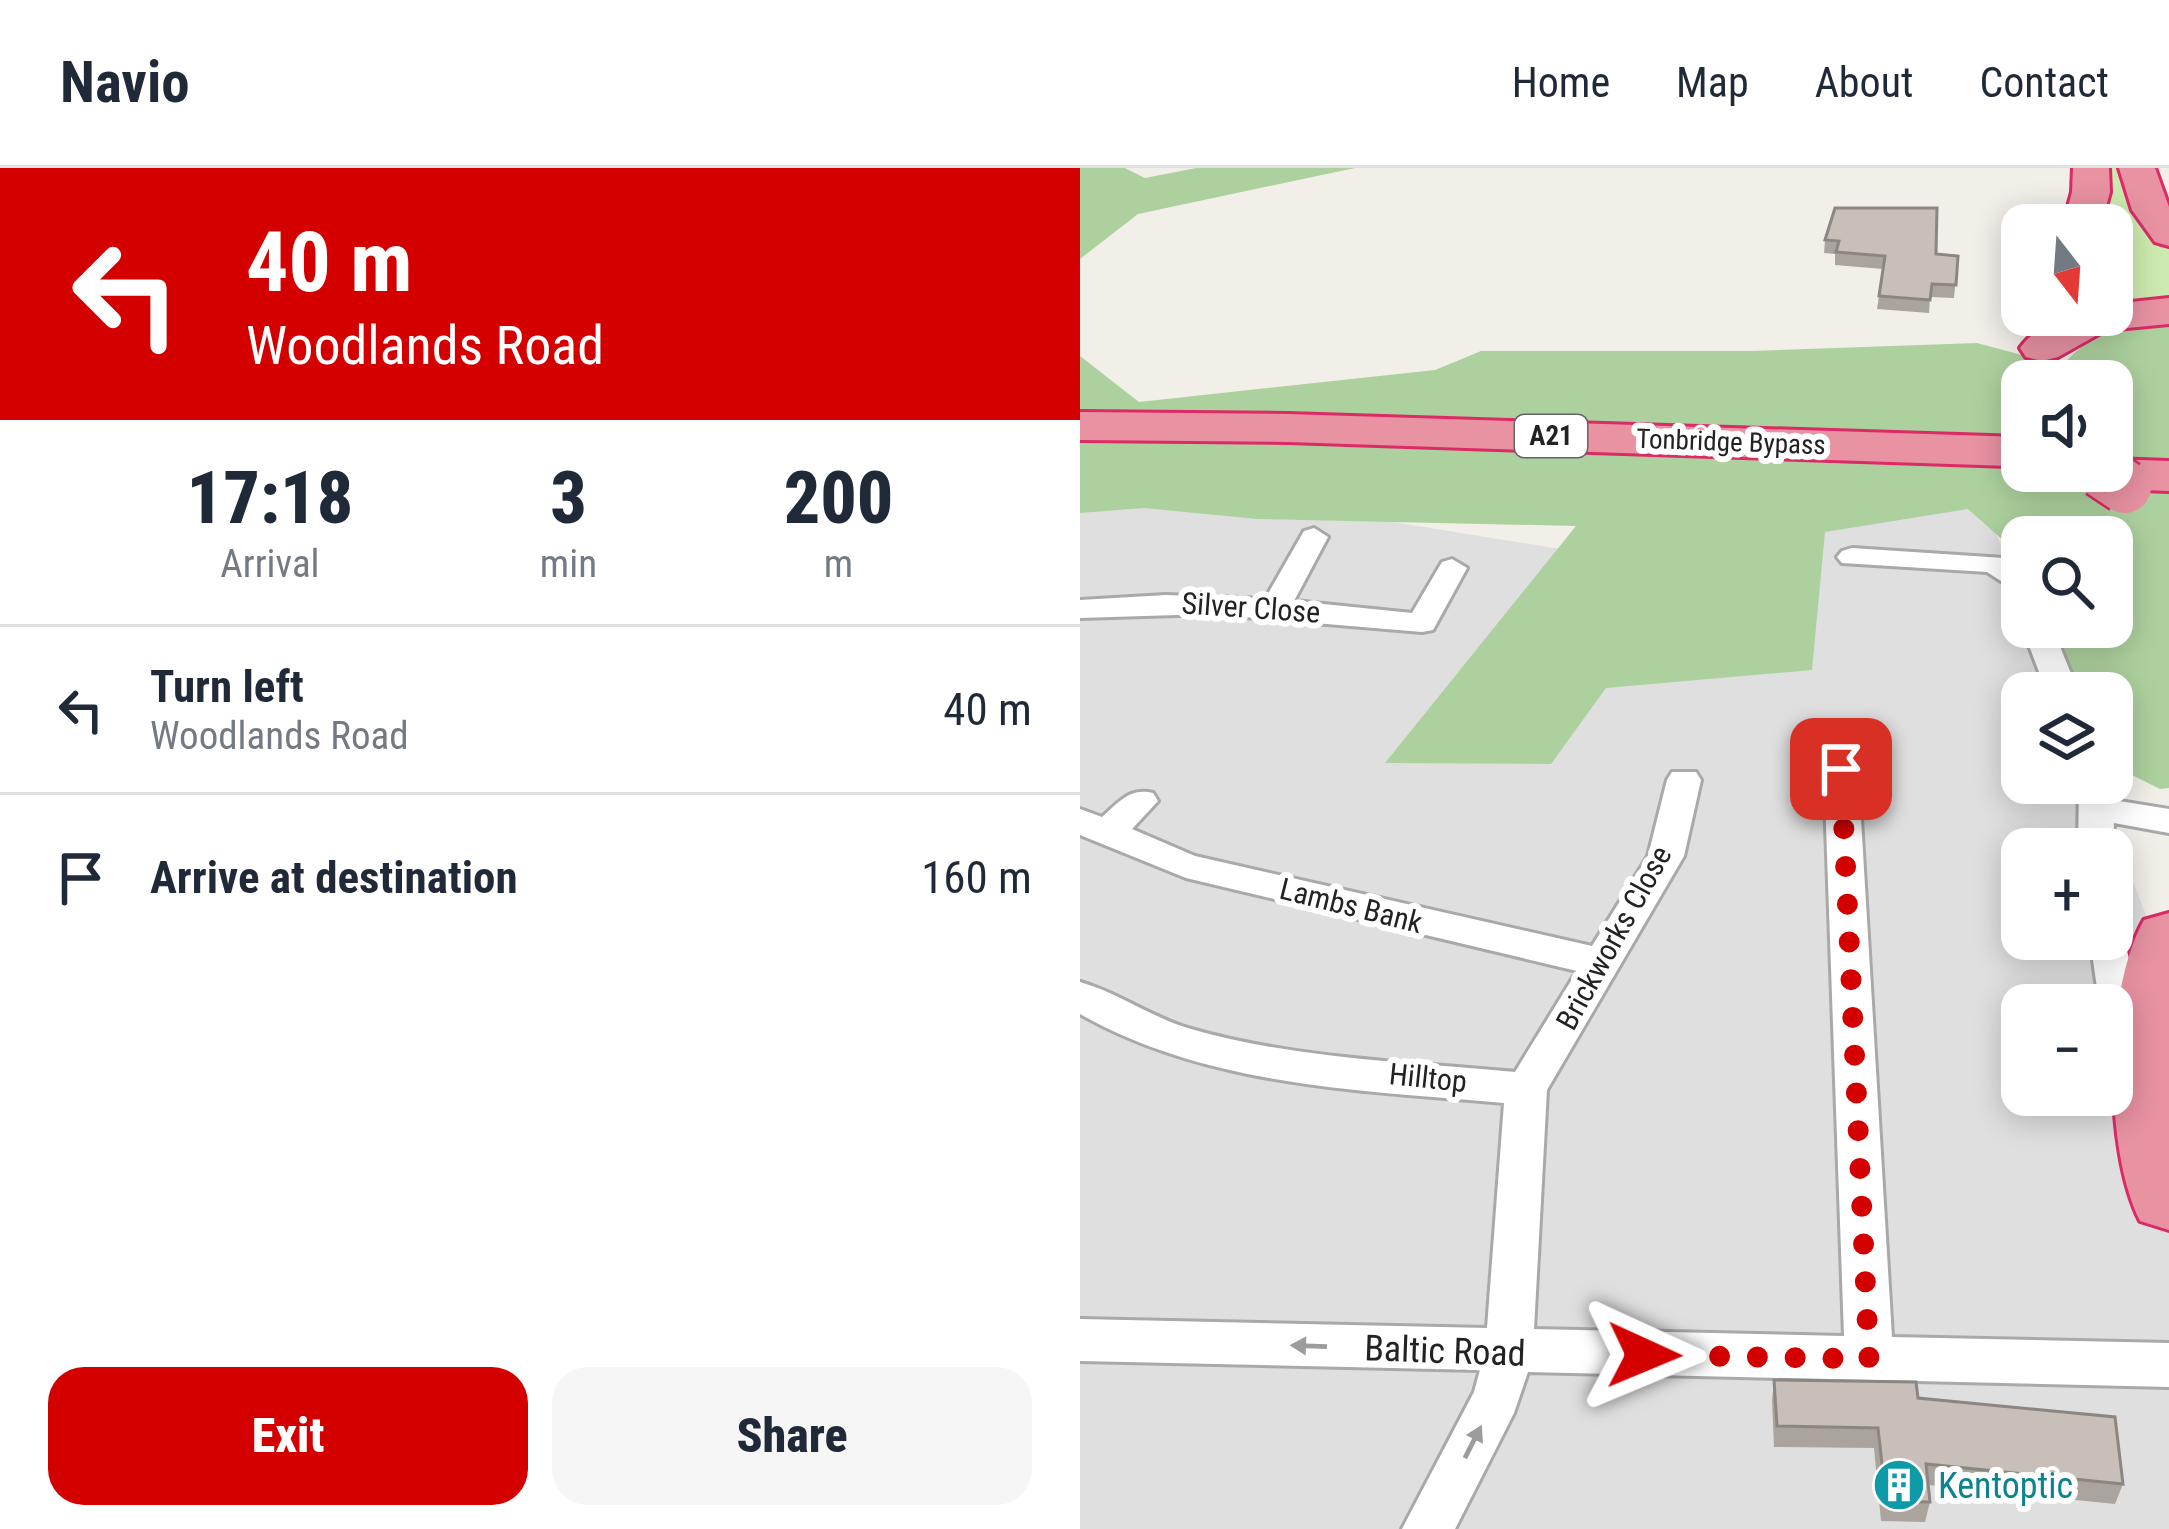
<!DOCTYPE html>
<html lang="en">
<head>
<meta charset="utf-8">
<style>
	:root { --surface:#fff; --page:#f6f6f7; --text:#1f2937; --muted:#747a83; --line:#e0e1e3; --accent:#d40000 }
	body { margin:0; font-family:"Roboto Condensed",sans-serif; background:var(--page); color:var(--text); height:100vh; display:flex; flex-direction:column; font-size:45px; white-space:nowrap }
	* { box-sizing:border-box; margin:0 }
	p { font-size:39px; color:var(--muted) }
	.icon { flex:none; width:66px; height:66px; fill:none; stroke:currentColor; stroke-width:2; stroke-linecap:round; stroke-linejoin:round }
	.map { position:relative; flex:1; overflow:hidden }
	.side { display:flex; flex-direction:column; background:var(--surface); width:1080px }
	.side>* { flex:none }
	.hud { background:#d40000; color:#fff; overflow:hidden }
	.needle { width:78px; rotate:163deg }
	.controls { position:absolute; left:921px; top:36px; display:grid; gap:24px }
	.controls a { display:grid; place-items:center; width:132px; height:132px; border-radius:24px; background:var(--surface); box-shadow:0 6px 30px #0003; font-size:60px }
	.pin { position:absolute; display:grid; place-items:center; width:102px; height:102px; color:#fff; margin:-51px; border-radius:24px; box-shadow:0 6px 18px #0006 }
	.me { position:absolute; width:132px; margin:-66px; rotate:91deg; stroke-linejoin:round; filter:drop-shadow(0 0 9px #0008) }
	.turn { display:flex; align-items:center; gap:42px; height:252px; padding:0 48px; font-size:54px }
	.turn .icon { width:156px; height:156px; stroke-width:2.5 }
	.turn b { display:block; font-size:84px; line-height:102px }
	.eta { display:flex; justify-content:space-evenly; align-items:center; height:204px; text-align:center }
	.eta b { font-size:72px; font-weight:800; line-height:84px }
	.cta { display:flex; gap:24px; margin-top:auto; padding:24px 48px }
	.cta a { flex:1; height:138px; border-radius:36px; background:var(--accent); color:#fff; font-size:48px; font-weight:800; line-height:138px; text-align:center }
	.cta a+a { background:var(--page); color:var(--text) }
	ul { padding:0; list-style:none }
	li { display:flex; align-items:center; gap:36px; height:168px; padding:0 48px; border-top:3px solid var(--line) }
	li div { flex:1 }
	li b { display:block; font-size:45px }
	li em { font-style:normal }
	header { display:flex; align-items:center; gap:72px; box-sizing:border-box; height:168px; padding:0 60px; background:var(--surface); border-bottom:3px solid var(--line) }
	header strong { font-size:57px }
	nav { display:flex; gap:66px; margin-inline-start:auto; font-size:42px }
	main { display:flex; flex:1; min-height:0 }
	.map>svg:first-child { display:block }
	.residential { fill:#e0dfdf; fill-rule:evenodd }
	.grass { fill:#cdebb0 }
	.forest { fill:#add19e; fill-rule:evenodd }
	.lines { fill:none; stroke-linecap:round; stroke-linejoin:round }
	.street-casing { stroke:#a9a9a9; stroke-width:6 }
	.highway-casing { stroke:#dc2a67; stroke-width:6 }
	.street { fill:#fff; fill-rule:evenodd }
	.highway { fill:#e892a2; fill-rule:evenodd }
	.highway-bridge-casing { stroke:#dc2a67; stroke-width:57; stroke-linecap:butt }
	.highway-bridge { stroke:#e892a2; stroke-width:52 }
	.wall { fill:#aba49e }
	.building { fill:#c7bfb8; stroke:#8b8681; stroke-width:3 }
	.oneway { fill:#9c9c9c }
	.route { stroke:#d40000; stroke-width:21; stroke-dasharray:0 37.8 }
	.labels { text-anchor:middle; stroke-width:12; stroke-linejoin:round; paint-order:stroke }
	.shield { fill:#fff; stroke:#646464; stroke-width:3 }
	.shield-label { font-size:27px; font-weight:bold; fill:#222 }
	.far-street-label { font-size:27px; fill:#222; stroke:#fff }
	.street-label { font-size:30px; fill:#222; stroke:#fff }
	.near-street-label { font-size:36px; fill:#222; stroke:#fff }
	.near-culture-label { font-size:36px; fill:#0d838f; stroke:#fff; text-anchor:start }
</style>
</head>
<body>
<header>
<strong>Navio</strong>
<nav><a>Home</a><a>Map</a><a>About</a><a>Contact</a></nav>
</header>
<main>
<section class="side">
<div class="hud">
<div class="turn"><svg class="icon" aria-label="left" viewBox="0 0 24 24"><path d="M17 20v-9H6M10 6l-5 5 5 5"/></svg><div><b>40 m</b>Woodlands Road</div></div>
</div>
<div class="eta">
<div><b>17:18</b><p>Arrival</p></div>
<div><b>3</b><p>min</p></div>
<div><b>200</b><p>m</p></div>
</div>
<ul>
<li><svg class="icon" aria-label="left" viewBox="0 0 24 24"><path d="M17 20v-9H6M10 6l-5 5 5 5"/></svg><div><b>Turn left</b><p>Woodlands Road</p></div><em>40 m</em></li>
<li><svg class="icon" aria-label="arrive" viewBox="0 0 24 24"><path d="M6 21V4h12l-3 4 3 4H6"/></svg><div><b>Arrive at destination</b></div><em>160 m</em></li>
</ul>
<div class="cta"><a>Exit</a><a>Share</a></div>
</section>
<div class="map">
<svg width="1089" height="1361" viewBox="0 0 1089 1361">
	<rect width="100%" height="100%" fill="#f2efe9"/>
	<path class="residential" d="M 73,315 L 493,383 L 712,342 L 906,339 L 942,431 L 942,459 L 979,525 L 942,525 L 942,615 L 1014,615 L 1089,805 L 1089,1361 L 0,1361 L 0,328 ZM 942,681 L 1032,681 L 1032,771 L 942,771 ZM 942,837 L 1032,837 L 1032,927 L 942,927 Z"/>
	<path class="grass" d="M 1026,0 L 1047,0 L 1089,72 L 1089,138 L 1032,140 L 1032,57 L 1019,57 Z"/>
	<path class="forest" d="M 0,0 L 45,0 L 65,10 L 116,0 L 275,0 L 58,46 L 0,91 Z
		M 1089,154 L 1089,620 L 1080,621 L 1032,597 L 1032,525 L 991,525 L 965,459 L 1032,459 L 1032,369 L 942,369 L 942,401 L 934,382 L 888,341 L 745,364 L 732,502 L 526,520 L 471,596 L 305,595 L 496,358 L 177,351 L 64,340 L 0,345 L 0,188 L 59,234 L 355,202 L 401,183 L 670,183 L 897,175 L 983,198 C 1006,165 1050,157 1089,154 ZM 942,213 L 1032,213 L 1032,303 L 942,303 Z"/>
	<g class="lines">
		<g class="street-casing">
			<path id="street" d="M 234,360 L 248,369 L 214,433 L 332,445 L 362,394 L 372,391 L 387,400 L 353,462 L 342,464 L 129,446 L 0,450 L 0,432 L 86,427 L 185,431 L 224,363 Z
				M 772,380 L 924,390 L 942,400 L 942,432 L 931,429 L 924,415 L 907,404 L 762,395 L 757,389 L 762,383 Z
				M 942,459 L 972,459 L 999,525 L 967,525 Z
				M 761,590 L 773,593 L 778,601 L 812,1169 L 1089,1175 L 1089,1219 L 448,1204 L 434,1245 L 375,1361 L 322,1361 L 394,1224 L 400,1202 L 0,1193 L 0,1151 L 407,1160 L 424,935 C 280,922 129,919 0,846 L 0,814 C 39,825 72,850 111,861 C 216,891 327,894 435,904 L 497,803 L 106,710 L 0,667 L 0,641 L 22,649 C 39,634 50,619 73,625 L 78,633 L 52,661 L 115,688 L 512,778 L 568,688 L 587,612 L 592,604 L 616,604 L 621,612 L 604,688 L 467,922 L 454,1161 L 764,1168 L 744,601 L 749,593 Z
				M 1032,613 L 1033,632 L 1089,641 L 1089,665 L 1034,655 L 1032,684 L 998,681 L 999,615 Z
				M 1032,758 L 1042,761 L 1059,834 L 1078,879 L 1072,890 L 1058,894 L 1044,890 L 1032,865 L 1032,837 L 1019,834 L 1010,771 L 1032,771 Z"/>
		</g>
		<g class="highway-casing">
			<path id="highway" d="M 993,0 L 1029,0 L 1030,24 L 1021,57 L 983,57 L 992,24 Z
				M 1039,0 L 1075,0 L 1089,39 L 1089,78 L 1075,74 L 1052,42 Z
				M 1089,130 L 1089,156 L 1026,162 L 978,189 L 962,193 L 946,189 L 940,180 C 961,150 999,147 1032,147 L 1032,136 Z
				M 0,244 L 208,246 L 942,269 L 942,303 L 1032,303 L 1032,291 L 1089,293 L 1089,323 L 952,318 L 934,314 L 927,303 L 930,298 L 208,274 L 0,272 Z
				M 1089,745 L 1089,1062 L 1060,1053 C 1024,981 1024,822 1064,752 Z"/>
		</g>
		<use href="#street" class="street"/>
		<use href="#highway" class="highway"/>
		<g class="highway-bridge-casing">
			<path id="highway-bridge" d="M 1021,303 L 1045,319"/>
		</g>
		<use href="#highway-bridge" class="highway-bridge"/>
	</g>
	<path class="wall" d="M 745,72 L 878,88 L 874,130 L 850,129 L 849,145 L 797,141 L 803,101 L 755,97 L 755,86 L 744,85 Z
		M 694,1212 L 838,1230 L 1043,1316 L 1035,1336 L 848,1317 L 850,1334 L 845,1354 L 801,1353 L 794,1280 L 694,1279 L 692,1233 Z"/>
	<path class="building" d="M 755,40 L 857,40 L 856,86 L 878,88 L 876,117 L 852,116 L 850,132 L 799,128 L 805,88 L 756,84 L 759,73 L 745,72 Z
		M 694,1212 L 836,1214 L 838,1230 L 1035,1249 L 1043,1316 L 846,1296 L 850,1334 L 806,1333 L 798,1260 L 697,1258 Z"/>
	<defs><path id="oneway-solid" d="M-6-.8H1V-3.2L6.5 0L1 3.2V.8H-6Z" transform="scale(3)"/></defs>
	<g class="oneway">
		<use href="#oneway-solid" transform="translate(229 1178) rotate(-178)"/>
		<use href="#oneway-solid" transform="translate(393 1274) rotate(-63)"/>
	</g>
	<g class="lines">
		<path class="route" d="M 564,1187 L 789,1191 L 761,601"/>
	</g>
	<defs>
		<g id="building-disc" transform="scale(2.7)"><circle r="9.5" fill="#0f9aa8" stroke="#fff"/><path d="M-4-6H4V6H1V3H-1V6H-4ZM-2.5-4.3h1.7v1.8h-1.7ZM.8-4.3h1.7v1.8H.8ZM-2.5-1h1.7V.8h-1.7ZM.8-1h1.7V.8H.8Z" fill="#fff"/></g>
	</defs>
	<g fill-rule="evenodd">
		<use href="#building-disc" x="819" y="1317"/>
	</g>
	<g class="labels">
		<rect class="shield" x="435" y="247" width="72" height="42" rx="9"/>
		<g class="shield-label">
			<text x="471" y="277">A21</text>
		</g>
		<g class="far-street-label">
			<text transform="translate(651 274) rotate(2)" y="9">Tonbridge Bypass</text>
		</g>
		<g class="street-label">
			<text transform="translate(171 440) rotate(4)" y="10">Silver Close</text>
			<text transform="translate(271 738) rotate(14)" y="10">Lambs Bank</text>
			<text transform="translate(534 770) rotate(-61)" y="10">Brickworks Close</text>
			<text transform="translate(348 910) rotate(6)" y="10">Hilltop</text>
		</g>
		<g class="near-street-label">
			<text transform="translate(365 1182) rotate(2)" y="13">Baltic Road</text>
		</g>
		<g class="near-culture-label">
			<text x="858" y="1330">Kentoptic</text>
		</g>
	</g>
</svg>
<div class="controls">
<a><svg class="needle" viewBox="-14 -14 28 28"><path d="M0-13l5 13h-10z" fill="#e53935"/><path d="M0 13l5-13h-10z" fill="#747a83"/></svg></a>
<a><svg class="icon" aria-label="sound" viewBox="0 0 24 24"><path d="M4 9h4l5-4v14l-5-4H4zM17 9q2 3 0 6"/></svg></a>
<a><svg class="icon" aria-label="search" viewBox="0 0 24 24"><circle cx="10" cy="10" r="6"/><path d="M15 15l6 6"/></svg></a>
<a><svg class="icon" aria-label="layers" viewBox="0 0 24 24"><path d="M12 4l9 5-9 5-9-5zM3 14l9 5 9-5"/></svg></a>
<a>+</a>
<a>−</a>
</div>
<div class="pin" style="left:761px;top:601px;background:#d93025"><svg class="icon" aria-label="arrive" viewBox="0 0 24 24"><path d="M6 21V4h12l-3 4 3 4H6"/></svg></div>
<svg class="me" style="left:564px;top:1187px" viewBox="-20 -20 40 40"><path d="M0-17L14 15 0 8-14 15z" fill="#d40000" stroke="#fff" stroke-width="4"/></svg>
</div>
</main>
</body>
</html>
